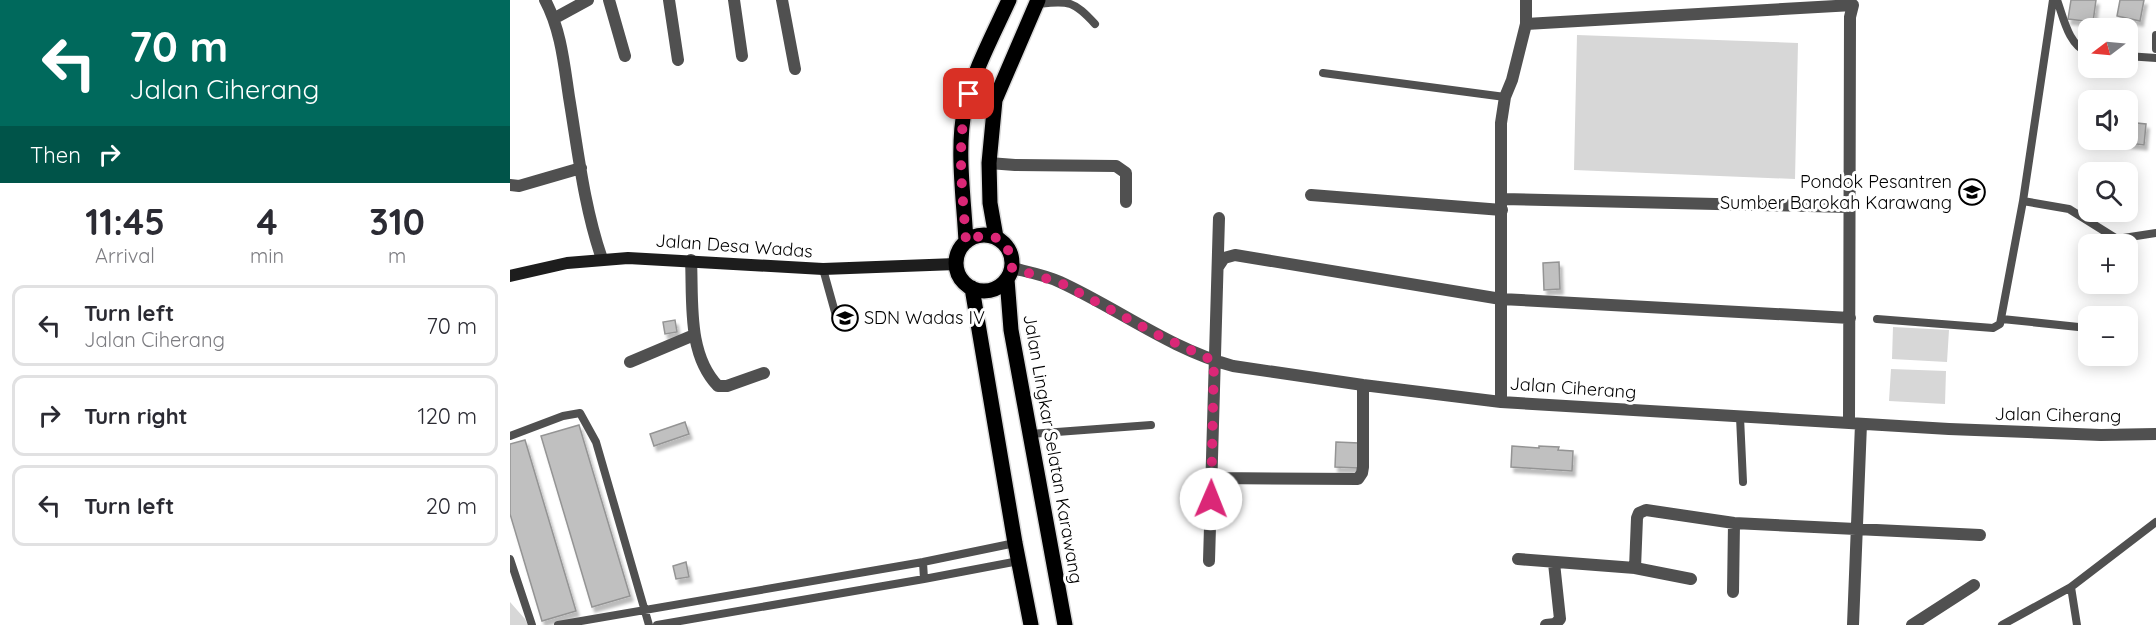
<!DOCTYPE html>
<html lang="en">
<head>
<meta charset="utf-8">
<style>
	:root { --surface:#fff; --page:#f7f7f7; --text:#2b2b33; --muted:#7c7c81; --line:#e1e1e2 }
	body { margin:0; font-family:Quicksand,sans-serif; background:var(--page); color:var(--text); height:100vh; display:flex; flex-direction:column; font-size:22px; white-space:nowrap }
	* { box-sizing:border-box; margin:0 }
	p { font-size:20px; color:var(--muted) }
	.icon { flex:none; width:33px; height:33px; fill:none; stroke:currentColor; stroke-width:2; stroke-linecap:round; stroke-linejoin:round }
	.map { position:relative; flex:1; overflow:hidden }
	.panel { display:flex; flex-direction:column; background:var(--surface); width:510px }
	.panel>* { flex:none }
	.top-card { background:#00695c; color:#fff; overflow:hidden }
	.needle { width:39px; rotate:254deg }
	.tools { position:absolute; left:1568px; top:18px; display:grid; gap:12px }
	.tools a { display:grid; place-items:center; width:60px; height:60px; border-radius:12px; background:var(--surface); box-shadow:0 3px 15px #0003; font-size:30px }
	.pin { position:absolute; display:grid; place-items:center; width:51px; height:51px; color:#fff; margin:-26px; border-radius:12px; box-shadow:0 3px 9px #0006 }
	.me { position:absolute; width:66px; margin:-33px; rotate:1deg; stroke-linejoin:round; filter:drop-shadow(0 0 4px #0008) }
	.turn { display:flex; align-items:center; gap:21px; height:126px; padding:0 30px; font-size:27px }
	.turn .icon { width:78px; height:78px; stroke-width:2.5 }
	.turn b { display:block; font-size:42px; line-height:51px }
	.then { display:flex; align-items:center; height:57px; padding:0 30px; background:#0003; gap:12px; font-size:22px }
	.eta { display:flex; justify-content:space-evenly; align-items:center; height:102px; text-align:center }
	.eta b { font-size:36px; font-weight:800; line-height:42px }
	ul { padding:0; list-style:none }
	li { display:flex; align-items:center; gap:18px; height:81px; margin:0 12px 9px; padding:0 18px; border:3px solid var(--line); border-radius:12px }
	li div { flex:1 }
	li b { display:block; font-size:22px }
	li em { font-style:normal }
	main { display:flex; flex:1; min-height:0 }
	.map>svg:first-child { display:block }
	.green { fill:#d7d7d7 }
	.building { fill:#c0c0c0; stroke:#949494; stroke-width:1.5; filter:url(#shadow) }
	.lines { fill:none; stroke-linecap:round; stroke-linejoin:round }
	.primary-casing { stroke:#dbdbdb; stroke-width:18 }
	.service { stroke:#505050; stroke-width:8 }
	.minor { stroke:#505050; stroke-width:12 }
	.secondary { stroke:#1d1d1d; stroke-width:12 }
	.primary { stroke:#000; stroke-width:15 }
	.route { stroke:#db2777; stroke-width:10; stroke-dasharray:0 18 }
	.labels { text-anchor:middle; stroke-width:6; stroke-linejoin:round; paint-order:stroke }
	.poi-label { font-size:18px; fill:#000; stroke:#fff; text-anchor:end }
	.street-label { font-size:18px; fill:#000; stroke:#fff }
</style>
</head>
<body>
<main>
<section class="panel">
<div class="top-card">
<div class="turn"><svg class="icon" aria-label="left" viewBox="0 0 24 24"><path d="M17 20v-9H6M10 6l-5 5 5 5"/></svg><div><b>70 m</b>Jalan Ciherang</div></div>
<div class="then">Then<svg class="icon" aria-label="right" viewBox="0 0 24 24"><path d="M7 20v-9h11M14 6l5 5-5 5"/></svg></div>
</div>
<div class="eta">
<div><b>11:45</b><p>Arrival</p></div>
<div><b>4</b><p>min</p></div>
<div><b>310</b><p>m</p></div>
</div>
<ul>
<li><svg class="icon" aria-label="left" viewBox="0 0 24 24"><path d="M17 20v-9H6M10 6l-5 5 5 5"/></svg><div><b>Turn left</b><p>Jalan Ciherang</p></div><em>70 m</em></li>
<li><svg class="icon" aria-label="right" viewBox="0 0 24 24"><path d="M7 20v-9h11M14 6l5 5-5 5"/></svg><div><b>Turn right</b></div><em>120 m</em></li>
<li><svg class="icon" aria-label="left" viewBox="0 0 24 24"><path d="M17 20v-9H6M10 6l-5 5 5 5"/></svg><div><b>Turn left</b></div><em>20 m</em></li>
</ul>
</section>
<div class="map">
<svg width="1646" height="625" viewBox="0 0 1646 625">
	<defs>
		<filter id="shadow"><feDropShadow dx="3" dy="5" stdDeviation="1.5" flood-color="#0004"/></filter>
	</defs>
	<rect width="100%" height="100%" fill="#fff"/>
	<path class="green" d="M 1067,35 L 1288,43 L 1285,179 L 1064,170 Z
		M 1383,327 L 1439,330 L 1437,362 L 1382,359 Z
		M 1381,369 L 1436,371 L 1435,404 L 1379,401 Z
		M 0,602 L 15,619 L 18,625 L 0,625 Z"/>
	<path class="building" d="M 1561,0 L 1586,0 L 1583,22 L 1558,19 Z
		M 1610,0 L 1634,0 L 1630,21 L 1607,16 Z
		M 1617,122 L 1636,124 L 1634,145 L 1604,141 L 1604,140 L 1617,140 Z
		M 1049,262 L 1050,289 L 1034,290 L 1033,263 Z
		M 165,320 L 167,332 L 155,334 L 153,322 Z
		M 175,422 L 179,434 L 144,446 L 140,434 Z
		M 69,425 L 120,596 L 82,607 L 31,436 Z
		M 15,440 L 66,611 L 32,621 L 0,514 L 0,444 Z
		M 826,442 L 849,443 L 848,468 L 825,467 Z
		M 1002,446 L 1029,448 L 1029,446 L 1049,447 L 1048,450 L 1063,451 L 1062,471 L 1001,467 Z
		M 176,562 L 179,577 L 166,579 L 163,566 Z"/>
	<g class="lines">
		<g class="primary-casing">
			<path id="primary" d="M446 263a28 28 0 1 1 56 0a28 28 0 1 1-56 0Z
				M 486,237 L 480,203 L 479,163 L 485,100 L 528,0
				M 456,242 C 454,199 446,149 455,107 C 464,70 483,35 499,0
				M 497,279 L 501,330 L 555,625
				M 462,288 L 505,543 L 521,625"/>
		</g>
		<path class="service" d="M 1547,0 C 1554,19 1558,44 1578,53
			M 527,4 C 559,1 563,0 585,24
			M 1646,35 L 1646,49
			M 1617,56 L 1646,58
			M 813,73 L 995,97
			M 1513,201 L 1559,209 L 1607,239 L 1646,233
			M 313,269 L 328,323
			M 1367,319 L 1483,328 L 1490,324 L 1513,201 L 1543,0
			M 1492,319 L 1578,328
			M 1230,417 L 1233,482
			M 520,434 L 641,425
			M 0,436 L 53,416 L 70,413 L 86,442 L 139,625
			M 0,559 L 22,625
			M 413,562 L 414,579
			M 1561,587 L 1567,625
			M 48,625 L 413,562 L 505,543
			M 147,625 L 414,579 L 509,561
			M 1492,625 L 1561,587 L 1646,522"/>
		<path class="minor" d="M 35,0 C 51,30 54,64 59,97 C 68,151 74,207 92,259
			M 99,0 L 115,56
			M 159,0 L 168,60
			M 224,0 L 232,56
			M 272,0 L 285,69
			M 45,18 L 78,0
			M 1016,24 L 1343,5 L 1340,17 L 1339,423
			M 479,163 L 505,165 L 606,166 L 616,173 L 616,202
			M 0,185 L 9,186 L 71,168
			M 801,195 L 992,210
			M 992,199 L 1339,207
			M 181,260 C 183,301 177,354 208,386 L 217,386 L 254,373
			M 708,267 L 714,258 L 725,255 L 991,299 L 1340,318
			M 502,268 C 518,272 535,275 550,282 C 609,309 660,349 723,366 L 853,385 L 991,402 L 1439,429 L 1591,435 L 1646,434
			M 120,362 L 184,335
			M 991,402 L 991,123 L 995,97 L 1002,80 L 1016,24 L 1016,0
			M 701,478 L 848,479 L 852,473 L 853,467 L 853,385
			M 1008,559 L 1125,568 L 1181,579
			M 699,561 L 709,218
			M 1125,568 L 1127,518 L 1129,513 L 1136,510 L 1224,523 L 1470,535
			M 1223,592 L 1224,523
			M 1036,625 L 1045,624 L 1050,619 L 1044,563
			M 1343,625 L 1351,424
			M 1402,625 L 1464,585"/>
		<path class="secondary" d="M 0,276 L 57,263 L 118,258 L 313,269 L 446,264"/>
		<use href="#primary" class="primary"/>
	</g>
	<g class="lines">
		<path class="route" d="M 459,94 C 445,141 453,193 456,242 C 481,227 501,240 502,268 L 551,283 L 646,334 L 704,361 L 701,499"/>
	</g>
	<defs>
		<g id="school-ring" transform="scale(1.35)"><circle r="9.5" fill="#fff" stroke="#000" stroke-width="1.5"/><path d="M0-5L7-2L0 1L-7-2ZM-4 1L0 2.5L4 1V4Q0 6-4 4Z" fill="#000"/></g>
	</defs>
	<g fill-rule="evenodd">
		<use href="#school-ring" x="1462" y="192"/>
		<use href="#school-ring" x="335" y="318"/>
	</g>
	<g class="labels">
		<g class="poi-label">
			<text x="1442" y="188">Pondok Pesantren<tspan x="1442" dy="21">Sumber Barokah Karawang</tspan></text>
			<text x="354" y="324" text-anchor="start">SDN Wadas IV</text>
		</g>
		<g class="street-label">
			<text transform="translate(224 246) rotate(4)" y="6">Jalan Desa Wadas</text>
			<text transform="translate(1063 388) rotate(4)" y="6">Jalan Ciherang</text>
			<text transform="translate(1548 415) rotate(1)" y="6">Jalan Ciherang</text>
			<text transform="translate(543 449) rotate(80)" y="6">Jalan Lingkar Selatan Karawang</text>
		</g>
	</g>
</svg>
<div class="tools">
<a><svg class="needle" viewBox="-14 -14 28 28"><path d="M0-13l5 13h-10z" fill="#e53935"/><path d="M0 13l5-13h-10z" fill="#7c7c81"/></svg></a>
<a><svg class="icon" aria-label="sound" viewBox="0 0 24 24"><path d="M4 9h4l5-4v14l-5-4H4zM17 9q2 3 0 6"/></svg></a>
<a><svg class="icon" aria-label="search" viewBox="0 0 24 24"><circle cx="10" cy="10" r="6"/><path d="M15 15l6 6"/></svg></a>
<a>+</a>
<a>−</a>
</div>
<div class="pin" style="left:459px;top:94px;background:#d93025"><svg class="icon" aria-label="arrive" viewBox="0 0 24 24"><path d="M6 21V4h12l-3 4 3 4H6"/></svg></div>
<svg class="me" style="left:701px;top:499px" viewBox="-20 -20 40 40"><circle r="19" fill="#fff"/><path d="M0-13L10 11 0 6-10 11z" fill="#db2777"/></svg>
</div>
</main>
</body>
</html>
